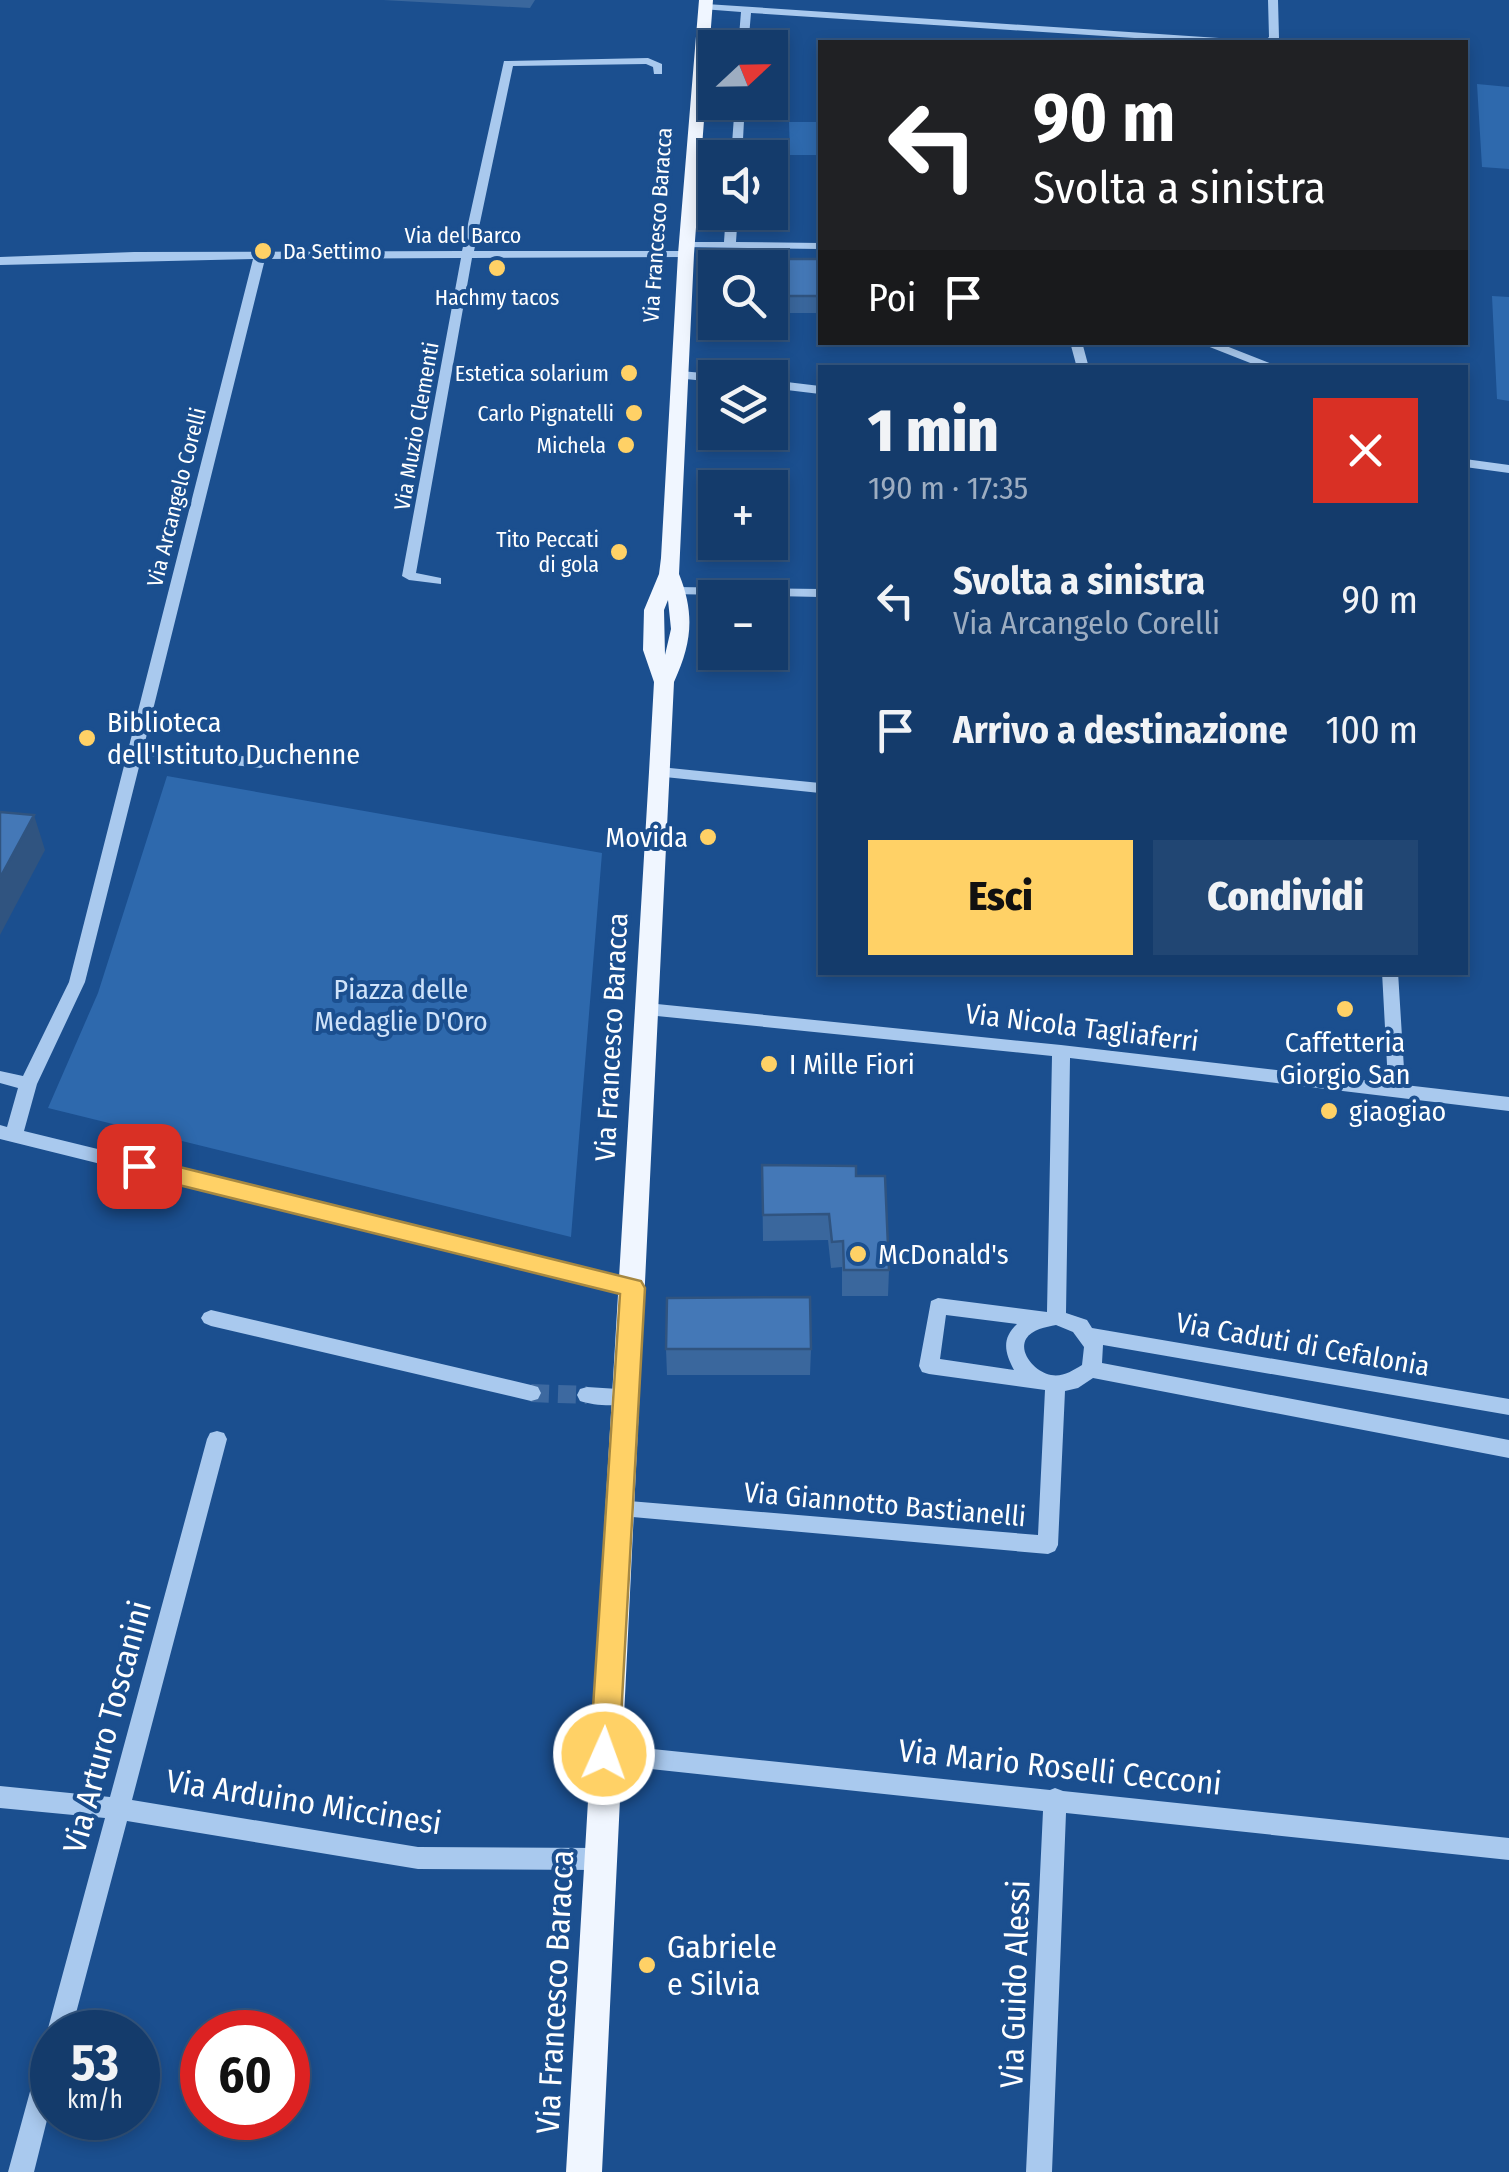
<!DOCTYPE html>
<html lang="it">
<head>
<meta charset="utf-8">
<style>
	:root { --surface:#143b6b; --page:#214673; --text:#f1f3f6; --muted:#9dadc1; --line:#33557e; --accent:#ffd166 }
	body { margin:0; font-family:"Fira Sans Condensed",sans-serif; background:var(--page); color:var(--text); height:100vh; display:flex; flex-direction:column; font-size:38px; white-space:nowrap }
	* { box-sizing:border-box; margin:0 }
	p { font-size:32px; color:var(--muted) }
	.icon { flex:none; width:55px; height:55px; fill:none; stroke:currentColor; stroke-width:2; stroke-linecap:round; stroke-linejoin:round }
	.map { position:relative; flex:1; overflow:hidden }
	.details { position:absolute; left:818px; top:365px; width:650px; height:610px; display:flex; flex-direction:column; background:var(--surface); border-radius:0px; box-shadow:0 5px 15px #0003,0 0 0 2px var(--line) }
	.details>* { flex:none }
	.top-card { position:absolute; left:818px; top:40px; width:650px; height:305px; border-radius:0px; box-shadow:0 5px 15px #0003,0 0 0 2px var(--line); background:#202124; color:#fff; overflow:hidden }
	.needle { width:65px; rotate:68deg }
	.tools { position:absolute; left:698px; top:30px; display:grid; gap:20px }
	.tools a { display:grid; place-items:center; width:90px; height:90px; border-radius:0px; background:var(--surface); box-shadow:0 5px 15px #0003,0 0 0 2px var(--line); font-size:50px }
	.speed { position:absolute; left:30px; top:2010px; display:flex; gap:20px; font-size:50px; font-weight:700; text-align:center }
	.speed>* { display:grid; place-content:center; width:130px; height:130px; border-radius:50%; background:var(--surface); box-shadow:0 5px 15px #0003,0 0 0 2px var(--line); line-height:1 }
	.speed small { font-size:25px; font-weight:400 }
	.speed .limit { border:15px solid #d22; background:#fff; color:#111 }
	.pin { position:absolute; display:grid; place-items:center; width:85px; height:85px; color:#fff; margin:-42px; border-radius:20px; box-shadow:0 5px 15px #0006 }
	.me { position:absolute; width:110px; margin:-55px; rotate:2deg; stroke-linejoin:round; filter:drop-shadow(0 0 8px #0008) }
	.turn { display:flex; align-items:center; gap:35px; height:210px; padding:0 50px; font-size:45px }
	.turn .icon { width:130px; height:130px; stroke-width:2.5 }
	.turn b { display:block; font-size:70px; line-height:85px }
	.then { display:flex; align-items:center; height:95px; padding:0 50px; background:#0003; gap:20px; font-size:38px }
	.round { display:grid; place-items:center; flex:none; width:105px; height:105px; border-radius:0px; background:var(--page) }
	.summary { display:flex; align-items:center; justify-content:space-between; height:170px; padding:0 50px }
	h1 { font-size:60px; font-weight:800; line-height:75px }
	.primary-button { display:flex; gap:20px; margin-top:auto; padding:20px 50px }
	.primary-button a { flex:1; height:115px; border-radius:0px; background:var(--accent); color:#111; font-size:40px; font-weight:800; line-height:115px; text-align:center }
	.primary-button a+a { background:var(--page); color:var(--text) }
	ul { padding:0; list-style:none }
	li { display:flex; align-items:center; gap:30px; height:130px; padding:0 50px }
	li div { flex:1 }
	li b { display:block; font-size:38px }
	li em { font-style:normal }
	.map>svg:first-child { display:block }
	.green { fill:#2e69ad }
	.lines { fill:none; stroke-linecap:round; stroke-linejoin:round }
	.minor-tunnel { stroke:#3d69a0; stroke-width:18; stroke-dasharray:18 9; stroke-linecap:butt }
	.minor { fill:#a9c9ee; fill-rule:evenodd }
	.major { fill:#f0f6ff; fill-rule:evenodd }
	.wall { fill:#3a679d }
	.shaded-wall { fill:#305480 }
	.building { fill:#4478b7; stroke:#305480; stroke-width:2.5 }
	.route { fill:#ffd166; stroke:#a68842; stroke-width:2.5 }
	.poi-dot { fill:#ffd166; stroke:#1b4f8f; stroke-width:4 }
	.labels { text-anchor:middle; stroke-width:8; stroke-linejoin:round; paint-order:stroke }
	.far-street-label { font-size:22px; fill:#fff; stroke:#1b4f8f }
	.far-poi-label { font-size:22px; fill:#fff; stroke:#1b4f8f; text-anchor:end }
	.poi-label { font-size:28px; fill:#fff; stroke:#1b4f8f; text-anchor:start }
	.park-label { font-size:28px; fill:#cfe3fa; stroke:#1b4f8f }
	.street-label { font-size:28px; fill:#fff; stroke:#1b4f8f }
	.near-street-label { font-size:32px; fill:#fff; stroke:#1b4f8f }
	.near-poi-label { font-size:32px; fill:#fff; stroke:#1b4f8f; text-anchor:start }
</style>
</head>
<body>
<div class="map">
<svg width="1509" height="2172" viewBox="0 0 1509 2172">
	<rect width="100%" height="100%" fill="#1b4f8f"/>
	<path class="green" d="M 1477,84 L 1509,87 L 1509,169 L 1482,167 Z
		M 789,122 L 820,122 L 820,155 L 790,155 Z
		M 1492,296 L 1509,297 L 1509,401 L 1497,399 Z
		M 167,776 L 602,853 L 571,1237 L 48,1108 L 98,993 Z"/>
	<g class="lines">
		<path class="minor-tunnel" d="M 531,1393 L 587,1395"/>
		<path class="minor" d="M 1268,0 L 1278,0 L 1279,38 L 1274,42 L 1263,42 L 1269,37 Z
			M 706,4 L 1234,39 L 1239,42 L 1196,42 L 751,13 L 748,48 L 738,48 L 741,12 L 702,9 L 702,5 Z
			M 648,58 L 662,64 L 662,74 L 654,74 L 653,67 L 646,64 L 513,66 L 474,251 L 686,251 L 692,254 L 686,257 L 472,258 L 416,573 L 441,578 L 441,584 L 409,580 L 402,576 L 461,258 L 265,259 L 144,746 L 261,758 L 269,763 L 261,768 L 142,755 L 85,982 L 37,1084 L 24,1131 L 632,1280 L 639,1283 L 641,1288 L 639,1293 L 632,1296 L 0,1139 L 0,1125 L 7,1127 L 18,1088 L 0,1083 L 0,1071 L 23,1076 L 69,982 L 253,259 L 0,265 L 0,257 L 134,252 L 462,251 L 504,61 Z
			M 735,102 L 745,102 L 742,158 L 731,158 Z
			M 726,212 L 738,212 L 736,242 L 820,243 L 820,249 L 683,247 L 681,245 L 687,242 L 724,242 Z
			M 1070,342 L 1082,342 L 1089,368 L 1077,368 Z
			M 1197,342 L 1216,342 L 1282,368 L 1263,368 Z
			M 680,371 L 715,374 L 721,378 L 715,378 L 715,382 L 676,378 L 676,372 Z
			M 770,380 L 820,386 L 820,394 L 770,388 Z
			M 1465,459 L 1509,465 L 1509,473 L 1465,467 Z
			M 676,587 L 820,589 L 820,597 L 671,594 L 669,591 Z
			M 660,767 L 820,783 L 820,793 L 655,776 L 652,772 Z
			M 1382,972 L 1398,972 L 1405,1085 L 1509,1097 L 1509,1111 L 1070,1058 L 1066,1313 L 1087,1320 L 1092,1328 L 1509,1399 L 1509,1415 L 1103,1345 L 1102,1363 L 1509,1440 L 1509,1458 L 1093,1378 L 1078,1388 L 1065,1391 L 1058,1545 L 1055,1551 L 1048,1554 L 610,1515 L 607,1509 L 610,1503 L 617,1500 L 1038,1535 L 1045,1390 L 929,1374 L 922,1372 L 919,1366 L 931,1301 L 938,1298 L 1047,1312 L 1052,1056 L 647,1015 L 641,1013 L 639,1009 L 641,1005 L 647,1003 L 1061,1045 L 1388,1083 ZM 946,1315 L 1017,1324 C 1001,1339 1005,1353 1014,1370 L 940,1359 ZM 1056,1325 L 1073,1332 L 1084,1347 L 1082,1365 C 1072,1371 1063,1377 1051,1375 C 1037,1373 1018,1354 1026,1339 C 1032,1329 1046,1327 1056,1325 Z
			M 211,1310 L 531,1385 L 538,1387 L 541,1393 L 538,1399 L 531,1401 L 211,1326 L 204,1323 L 201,1318 L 204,1313 Z
			M 587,1387 L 634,1390 L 637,1396 L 634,1402 C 619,1407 595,1406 580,1401 L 577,1395 L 580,1389 Z
			M 217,1431 L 224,1433 L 227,1439 L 132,1800 L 418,1847 L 599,1848 L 607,1851 L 610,1859 L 607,1867 L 599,1870 L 418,1869 L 127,1821 L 71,2032 L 52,2032 L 52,2041 L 47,2032 L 105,1818 L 0,1808 L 0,1786 L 110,1797 L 207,1439 L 210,1433 Z
			M 604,1744 L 1050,1790 L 1055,1788 L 1063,1791 L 1509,1838 L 1509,1860 L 1066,1813 L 1052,2172 L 1026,2172 L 1043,1811 L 604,1764 L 596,1761 L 593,1754 L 596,1747 Z
			M 52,2043 L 52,2100 L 34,2172 L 8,2172 L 40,2055 L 43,2046 Z"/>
		<path class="major" d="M 699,0 L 713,0 L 694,254 L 679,574 C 695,614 692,643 674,682 L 602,2172 L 566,2172 L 649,772 L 654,682 L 643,650 L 644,610 L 659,574 L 661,558 L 678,254 ZM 668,600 L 671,629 L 665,655 L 664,610 Z"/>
	</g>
	<path class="wall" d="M 383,0 L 535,0 L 530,8 Z
		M 786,259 L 820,259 L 820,313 L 787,313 Z
		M 762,1165 L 856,1176 L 889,1270 L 888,1296 L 842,1296 L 842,1267 L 831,1268 L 828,1240 L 763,1241 Z
		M 666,1349 L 811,1349 L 810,1375 L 667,1375 Z"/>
	<path class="shaded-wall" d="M 34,815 L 45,850 L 0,935 L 0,878 Z"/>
	<path class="building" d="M 786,259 L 820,259 L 820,296 L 787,296 Z
		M 0,812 L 34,815 L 0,878 Z
		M 762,1165 L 856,1166 L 856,1176 L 885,1176 L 889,1270 L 844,1270 L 843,1241 L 832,1242 L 829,1214 L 763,1215 Z
		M 810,1297 L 811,1349 L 666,1349 L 667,1298 Z"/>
	<path class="route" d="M 139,1157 L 641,1281 L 645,1288 L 619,1754 L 614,1764 L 604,1768 L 594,1764 L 590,1754 L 620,1294 L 130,1173 L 127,1166 Z"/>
	<g class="poi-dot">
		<circle cx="263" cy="251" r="10"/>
		<circle cx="497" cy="268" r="10"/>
		<circle cx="629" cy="373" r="10"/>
		<circle cx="634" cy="413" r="10"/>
		<circle cx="626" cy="445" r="10"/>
		<circle cx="619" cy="552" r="10"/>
		<circle cx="87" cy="738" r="10"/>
		<circle cx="708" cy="837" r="10"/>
		<circle cx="1345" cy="1009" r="10"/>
		<circle cx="769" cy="1064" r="10"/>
		<circle cx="1329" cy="1111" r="10"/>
		<circle cx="858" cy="1254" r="10"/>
		<circle cx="647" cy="1965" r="10"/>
	</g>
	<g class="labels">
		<g class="far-street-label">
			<text transform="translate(657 225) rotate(-86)" y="8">Via Francesco Baracca</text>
			<text x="463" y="243">Via del Barco</text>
			<text transform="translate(416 426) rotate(-80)" y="8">Via Muzio Clementi</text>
			<text transform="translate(176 497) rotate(-76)" y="8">Via Arcangelo Corelli</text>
		</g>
		<g class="far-poi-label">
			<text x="283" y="259" text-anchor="start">Da Settimo</text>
			<text x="497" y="305" text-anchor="middle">Hachmy tacos</text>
			<text x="609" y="381">Estetica solarium</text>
			<text x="614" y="421">Carlo Pignatelli</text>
			<text x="606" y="453">Michela</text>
			<text x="599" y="547">Tito Peccati<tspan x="599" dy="25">di gola</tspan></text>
		</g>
		<g class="poi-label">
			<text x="107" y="732">Biblioteca<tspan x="107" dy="32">dell'Istituto Duchenne</tspan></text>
			<text x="688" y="847" text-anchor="end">Movida</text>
			<text x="1345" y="1052" text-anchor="middle">Caffetteria<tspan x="1345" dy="32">Giorgio San</tspan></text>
			<text x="789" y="1074">I Mille Fiori</text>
			<text x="1349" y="1121">giaogiao</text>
			<text x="878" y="1264">McDonald's</text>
		</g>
		<g class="park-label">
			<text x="401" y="999">Piazza delle<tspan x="401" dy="32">Medaglie D'Oro</tspan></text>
		</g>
		<g class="street-label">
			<text transform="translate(1082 1027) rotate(7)" y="10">Via Nicola Tagliaferri</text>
			<text transform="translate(611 1037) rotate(-87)" y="10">Via Francesco Baracca</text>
			<text transform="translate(1303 1344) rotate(10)" y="10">Via Caduti di Cefalonia</text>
			<text transform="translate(885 1504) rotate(5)" y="10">Via Giannotto Bastianelli</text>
		</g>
		<g class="near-street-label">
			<text transform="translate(107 1727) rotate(-75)" y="11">Via Arturo Toscanini</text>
			<text transform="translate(1060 1767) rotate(6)" y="11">Via Mario Roselli Cecconi</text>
			<text transform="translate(304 1802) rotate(9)" y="11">Via Arduino Miccinesi</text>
			<text transform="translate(1015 1984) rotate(-88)" y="11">Via Guido Alessi</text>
			<text transform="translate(555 1992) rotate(-87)" y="11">Via Francesco Baracca</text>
		</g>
		<g class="near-poi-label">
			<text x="667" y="1958">Gabriele<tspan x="667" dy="37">e Silvia</tspan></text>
		</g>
	</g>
</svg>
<div class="tools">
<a><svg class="needle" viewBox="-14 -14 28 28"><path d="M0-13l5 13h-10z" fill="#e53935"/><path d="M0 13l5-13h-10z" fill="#9dadc1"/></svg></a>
<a><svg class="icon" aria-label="sound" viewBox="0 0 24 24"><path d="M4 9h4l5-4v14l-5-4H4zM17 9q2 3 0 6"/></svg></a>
<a><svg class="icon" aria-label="search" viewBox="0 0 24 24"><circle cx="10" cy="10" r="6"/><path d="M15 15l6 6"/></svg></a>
<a><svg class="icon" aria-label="layers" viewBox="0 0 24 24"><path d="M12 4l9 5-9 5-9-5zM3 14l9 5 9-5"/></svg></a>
<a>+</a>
<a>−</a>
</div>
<div class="speed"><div>53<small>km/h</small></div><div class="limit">60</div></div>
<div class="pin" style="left:139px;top:1166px;background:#d93025"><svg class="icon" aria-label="arrive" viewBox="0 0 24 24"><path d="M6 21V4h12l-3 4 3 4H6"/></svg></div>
<svg class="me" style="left:604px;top:1754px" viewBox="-20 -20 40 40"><circle r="17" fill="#ffd166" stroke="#fff" stroke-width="3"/><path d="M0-11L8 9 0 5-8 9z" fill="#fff"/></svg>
<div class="top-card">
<div class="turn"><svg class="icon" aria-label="left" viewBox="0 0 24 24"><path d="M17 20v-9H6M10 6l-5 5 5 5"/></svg><div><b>90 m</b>Svolta a sinistra</div></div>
<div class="then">Poi<svg class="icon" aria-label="arrive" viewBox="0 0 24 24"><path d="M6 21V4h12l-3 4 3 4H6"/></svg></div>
</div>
<section class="details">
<div class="summary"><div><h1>1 min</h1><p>190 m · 17:35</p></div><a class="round" style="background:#d93025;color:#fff"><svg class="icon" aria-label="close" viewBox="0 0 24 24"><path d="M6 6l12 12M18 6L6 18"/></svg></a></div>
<ul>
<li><svg class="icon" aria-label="left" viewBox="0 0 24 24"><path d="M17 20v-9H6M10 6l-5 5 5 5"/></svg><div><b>Svolta a sinistra</b><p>Via Arcangelo Corelli</p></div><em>90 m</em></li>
<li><svg class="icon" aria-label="arrive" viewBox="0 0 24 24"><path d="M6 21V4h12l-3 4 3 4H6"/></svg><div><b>Arrivo a destinazione</b></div><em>100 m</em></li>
</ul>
<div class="primary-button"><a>Esci</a><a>Condividi</a></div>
</section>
</div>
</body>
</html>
